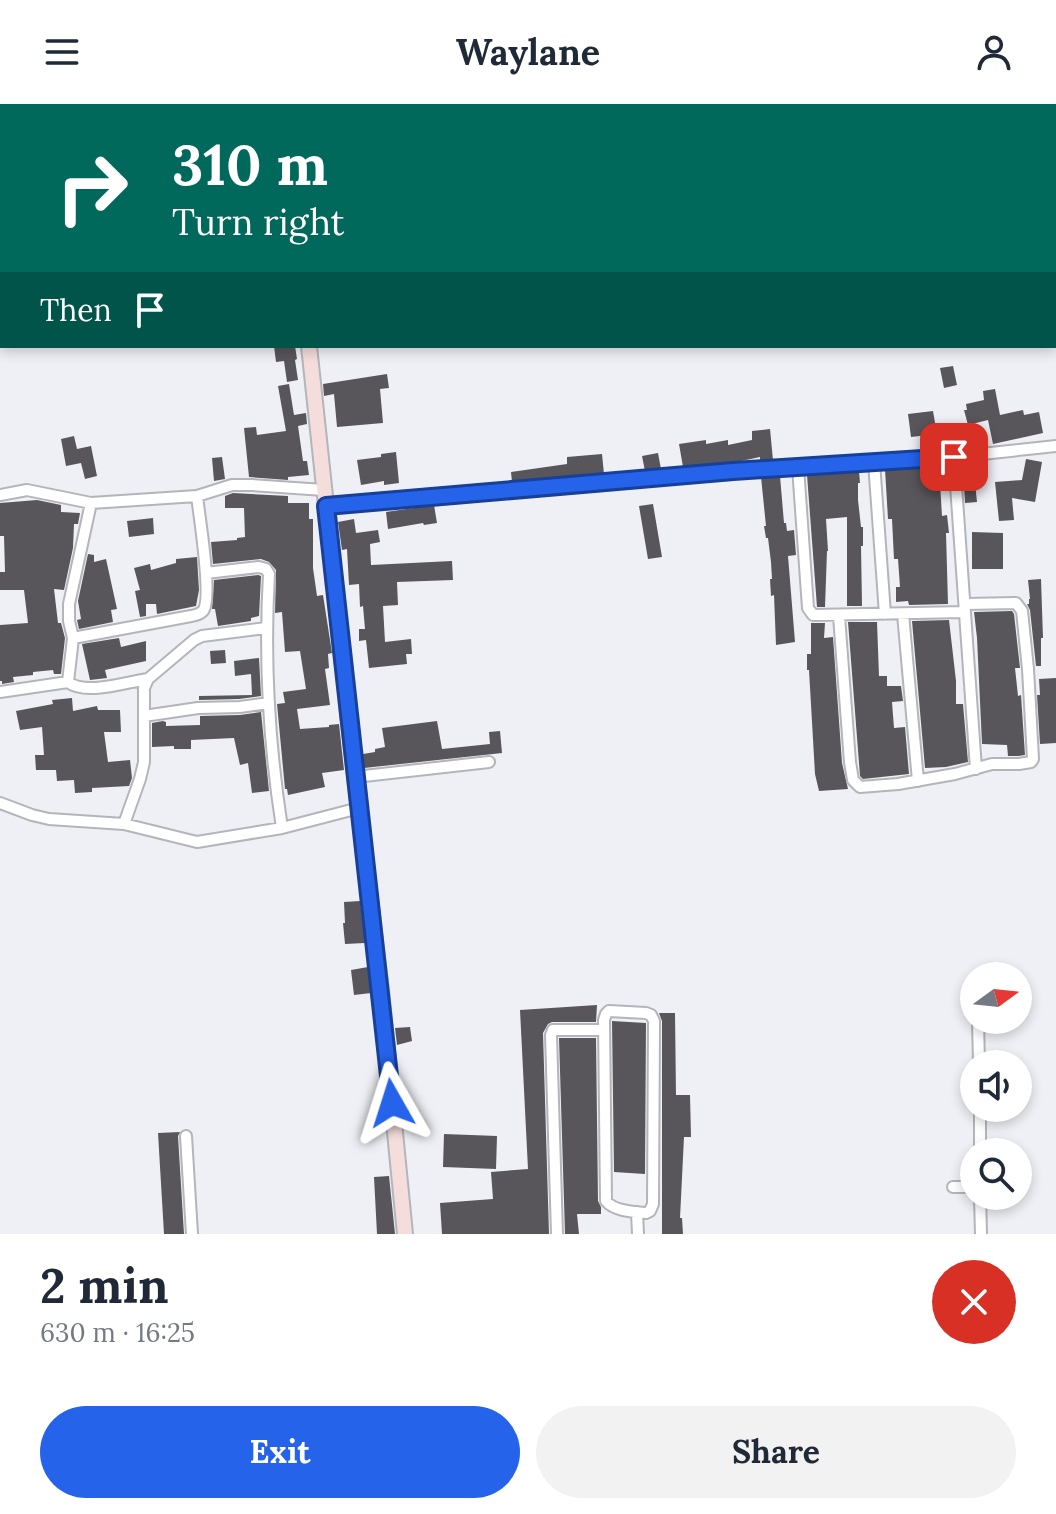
<!DOCTYPE html>
<html lang="en">
<head>
<meta charset="utf-8">
<style>
	:root { --surface:#fff; --page:#f2f2f3; --text:#1f2937; --muted:#747a83; --accent:#2563eb }
	body { margin:0; font-family:Lora,serif; background:var(--page); color:var(--text); height:100vh; display:flex; flex-direction:column; font-size:30px; white-space:nowrap }
	* { box-sizing:border-box; margin:0 }
	p { font-size:26px; color:var(--muted) }
	.icon { flex:none; width:44px; height:44px; fill:none; stroke:currentColor; stroke-width:2; stroke-linecap:round; stroke-linejoin:round }
	.map { position:relative; height:1130px; overflow:hidden }
	.details { display:flex; flex-direction:column; background:var(--surface); flex:1 }
	.details>* { flex:none }
	.guide { position:absolute; left:0px; top:0px; width:1056px; height:244px; box-shadow:0 4px 12px #0003; background:#00695c; color:#fff; overflow:hidden }
	.needle { width:52px; rotate:75deg }
	.tools { position:absolute; left:960px; top:858px; display:grid; gap:16px }
	.tools a { display:grid; place-items:center; width:72px; height:72px; border-radius:50%; background:var(--surface); box-shadow:0 4px 12px #0003; font-size:40px }
	.pin { position:absolute; display:grid; place-items:center; width:68px; height:68px; color:#fff; margin:-34px; border-radius:16px; box-shadow:0 4px 12px #0006 }
	.me { position:absolute; width:88px; margin:-44px; rotate:354deg; stroke-linejoin:round; filter:drop-shadow(0 0 6px #0008) }
	.turn { display:flex; align-items:center; gap:28px; height:168px; padding:0 40px; font-size:36px }
	.turn .icon { width:104px; height:104px; stroke-width:2.5 }
	.turn b { display:block; font-size:56px; line-height:68px }
	.then { display:flex; align-items:center; height:76px; padding:0 40px; background:#0003; gap:16px; font-size:30px }
	.round { display:grid; place-items:center; flex:none; width:84px; height:84px; border-radius:42px; background:var(--page) }
	.summary { display:flex; align-items:center; justify-content:space-between; height:136px; padding:0 40px }
	h1 { font-size:48px; font-weight:700; line-height:60px }
	.primary-button { display:flex; gap:16px; margin-top:auto; padding:16px 40px }
	.primary-button a { flex:1; height:92px; border-radius:48px; background:var(--accent); color:#fff; font-size:32px; font-weight:700; line-height:92px; text-align:center }
	.primary-button a+a { background:var(--page); color:var(--text) }
	header { display:flex; justify-content:space-between; align-items:center; height:104px; padding:0 40px; background:var(--surface); font-size:36px; font-weight:700 }
	.map>svg:first-child { display:block }
	.building { fill:#58565a }
	.lines { fill:none; stroke-linecap:round; stroke-linejoin:round }
	.street-casing { stroke:#b4b5ba; stroke-width:14 }
	.secondary-casing { stroke:#b4b5ba; stroke-width:18 }
	.street { stroke:#fff; stroke-width:10 }
	.secondary { stroke:#f4dddb; stroke-width:14 }
	.route-casing { stroke:#184099; stroke-width:20 }
	.route { stroke:#2563eb; stroke-width:14 }
</style>
</head>
<body>
<header><svg class="icon" aria-label="menu" viewBox="0 0 24 24"><path d="M4 6h16M4 12h16M4 18h16"/></svg>Waylane<svg class="icon" aria-label="person" viewBox="0 0 24 24"><circle cx="12" cy="8" r="4"/><path d="M4 21q1-7 8-7t8 7"/></svg></header>
<div class="map">
<svg width="1056" height="1130" viewBox="0 0 1056 1130">
	<rect width="100%" height="100%" fill="#eff0f5"/>
	<path class="building" d="M 274,242 L 295,242 L 297,255 L 295,256 L 298,276 L 287,278 L 284,257 L 276,258 Z
		M 953,262 L 957,281 L 944,284 L 940,264 Z
		M 387,270 L 389,284 L 380,285 L 383,319 L 337,323 L 334,290 L 324,292 L 323,280 Z
		M 289,280 L 294,311 L 306,309 L 307,320 L 298,322 L 303,357 L 307,357 L 309,371 L 288,373 L 288,376 L 249,373 L 244,324 L 256,323 L 257,331 L 286,327 L 278,282 Z
		M 995,285 L 1000,311 L 1023,306 L 1024,311 L 1039,308 L 1043,329 L 993,340 L 988,316 L 968,321 L 964,306 L 967,306 L 966,300 L 984,296 L 983,287 Z
		M 933,307 L 937,330 L 911,333 L 908,310 Z
		M 770,325 L 773,356 L 760,357 L 760,353 L 732,359 L 683,363 L 679,340 L 706,336 L 706,340 L 728,336 L 728,341 L 752,336 L 752,327 Z
		M 74,332 L 77,345 L 91,342 L 97,372 L 85,375 L 81,359 L 66,362 L 61,335 Z
		M 396,348 L 399,379 L 384,381 L 384,377 L 361,381 L 357,356 L 381,353 L 381,350 Z
		M 658,349 L 661,365 L 645,367 L 642,352 Z
		M 602,350 L 604,370 L 512,378 L 511,368 L 567,360 L 567,353 Z
		M 222,353 L 225,375 L 214,377 L 212,354 Z
		M 1026,355 L 1042,358 L 1035,398 L 1012,394 L 1014,416 L 999,417 L 995,378 L 1022,376 Z
		M 939,362 L 942,412 L 947,411 L 949,429 L 946,429 L 948,500 L 909,501 L 908,497 L 896,498 L 896,483 L 900,483 L 898,455 L 894,455 L 892,415 L 888,415 L 885,365 Z
		M 859,367 L 860,379 L 858,379 L 858,396 L 861,423 L 863,423 L 863,442 L 861,442 L 862,502 L 847,502 L 847,413 L 826,415 L 828,447 L 827,447 L 825,503 L 817,503 L 807,371 Z
		M 780,372 L 784,419 L 786,419 L 787,427 L 794,426 L 796,451 L 788,452 L 795,538 L 776,541 L 774,491 L 771,492 L 770,475 L 772,475 L 771,458 L 768,434 L 766,434 L 764,422 L 766,422 L 761,373 Z
		M 975,379 L 977,398 L 965,399 L 964,381 Z
		M 233,389 L 288,392 L 288,399 L 309,399 L 309,415 L 313,415 L 313,464 L 317,492 L 323,491 L 332,549 L 328,550 L 329,564 L 325,565 L 330,601 L 297,605 L 300,625 L 329,623 L 329,621 L 339,620 L 344,666 L 322,669 L 325,683 L 288,691 L 287,685 L 285,685 L 277,600 L 285,599 L 283,588 L 306,585 L 300,547 L 285,548 L 282,508 L 275,509 L 276,466 L 269,458 L 261,455 L 213,460 L 211,438 L 237,436 L 237,434 L 245,433 L 244,404 L 225,404 L 225,392 Z
		M 37,396 L 61,401 L 61,408 L 80,409 L 78,420 L 74,420 L 73,444 L 64,486 L 54,485 L 58,519 L 61,519 L 65,534 L 61,570 L 54,570 L 53,566 L 33,568 L 33,571 L 13,573 L 14,578 L 2,580 L 2,577 L 0,577 L 0,521 L 28,519 L 24,486 L 0,486 L 0,468 L 5,468 L 4,432 L 0,432 L 0,399 Z
		M 653,400 L 662,453 L 648,455 L 639,402 Z
		M 434,401 L 437,419 L 424,421 L 423,419 L 388,425 L 386,408 Z
		M 153,414 L 154,430 L 129,433 L 127,417 Z
		M 354,415 L 356,429 L 378,426 L 380,438 L 370,440 L 371,461 L 452,457 L 453,476 L 397,478 L 398,501 L 383,502 L 385,538 L 411,535 L 412,550 L 406,550 L 407,560 L 369,564 L 366,536 L 359,537 L 359,525 L 365,525 L 363,502 L 360,503 L 359,480 L 349,481 L 347,445 L 342,446 L 338,418 Z
		M 972,428 L 1003,429 L 1003,465 L 972,465 Z
		M 88,450 L 94,451 L 94,458 L 106,455 L 117,505 L 111,506 L 113,518 L 79,525 L 77,516 L 81,515 L 78,497 Z
		M 197,453 L 199,486 L 196,502 L 157,510 L 156,500 L 146,500 L 146,512 L 140,513 L 135,487 L 140,486 L 134,464 L 150,460 L 151,466 L 176,459 L 176,455 Z
		M 258,471 L 261,472 L 259,512 L 251,514 L 251,517 L 218,522 L 215,505 L 212,505 L 214,476 Z
		M 1041,475 L 1043,534 L 1041,534 L 1041,562 L 1036,562 L 1030,506 L 1027,500 L 1029,500 L 1029,495 L 1030,495 L 1028,476 Z
		M 1012,507 L 1014,510 L 1020,564 L 1015,564 L 1018,592 L 1021,591 L 1025,651 L 1018,652 L 1008,652 L 1007,641 L 982,640 L 977,534 L 974,508 Z
		M 949,516 L 956,577 L 956,600 L 963,600 L 968,658 L 946,663 L 925,664 L 912,517 Z
		M 848,518 L 877,518 L 879,572 L 887,572 L 887,582 L 901,582 L 903,597 L 892,598 L 894,624 L 905,623 L 909,670 L 863,675 L 860,672 Z
		M 811,519 L 825,519 L 824,534 L 833,533 L 842,659 L 848,685 L 819,687 L 815,670 L 809,566 L 807,566 L 807,550 L 811,550 Z
		M 119,534 L 121,543 L 146,537 L 146,557 L 105,566 L 107,574 L 90,576 L 82,540 Z
		M 225,546 L 226,559 L 211,560 L 210,547 Z
		M 259,554 L 261,592 L 239,595 L 199,596 L 199,592 L 252,591 L 251,570 L 235,572 L 234,557 Z
		M 1056,574 L 1056,639 L 1040,640 L 1037,591 L 1040,591 L 1039,575 Z
		M 72,594 L 73,607 L 97,602 L 98,606 L 120,606 L 121,628 L 104,628 L 108,658 L 130,656 L 132,674 L 129,682 L 92,684 L 92,688 L 75,689 L 74,676 L 57,677 L 56,666 L 36,666 L 35,651 L 44,651 L 42,623 L 20,626 L 16,607 L 53,600 L 52,596 Z
		M 261,608 L 269,687 L 252,689 L 248,659 L 240,661 L 234,634 L 191,636 L 191,645 L 174,645 L 174,642 L 152,643 L 152,619 L 163,617 L 166,618 L 166,622 L 200,621 L 200,612 L 240,611 Z
		M 437,617 L 442,645 L 490,640 L 489,628 L 500,627 L 502,649 L 364,664 L 363,650 L 375,648 L 375,645 L 385,643 L 382,624 Z
		M 360,797 L 365,839 L 345,840 L 343,819 L 345,819 L 344,798 Z
		M 368,863 L 371,889 L 354,891 L 351,866 Z
		M 597,901 L 596,918 L 552,918 L 548,920 L 543,929 L 549,1130 L 442,1130 L 440,1099 L 493,1095 L 491,1068 L 528,1065 L 520,906 Z
		M 659,909 L 675,909 L 676,991 L 690,991 L 691,1033 L 684,1033 L 680,1114 L 682,1114 L 683,1130 L 662,1130 L 662,917 Z
		M 612,917 L 646,919 L 645,1070 L 614,1068 Z
		M 410,923 L 412,937 L 397,941 L 395,924 Z
		M 559,934 L 596,934 L 598,1097 L 601,1103 L 601,1110 L 577,1110 L 579,1130 L 565,1130 Z
		M 180,1028 L 178,1032 L 184,1130 L 164,1130 L 158,1029 Z
		M 444,1030 L 497,1032 L 496,1065 L 443,1063 Z
		M 389,1072 L 395,1130 L 377,1130 L 374,1073 Z"/>
	<g class="lines">
		<g class="street-casing">
			<path id="street" d="M 446,0 L 446,2
				M 969,0 L 969,2
				M 1017,0 L 1017,2
				M 0,60 L 2,60
				M 1054,140 L 1056,140
				M 0,195 L 2,195
				M 954,353 L 976,665
				M 874,358 L 885,510
				M 798,363 L 808,504 L 813,511 L 965,508
				M 0,391 L 27,386 L 91,399 L 197,392 L 232,381 L 251,381 L 324,386
				M 326,402 L 733,367 L 954,353 L 1056,342
				M 206,469 L 259,463 L 266,465 L 269,470 C 264,555 269,640 282,724
				M 903,510 L 918,677
				M 839,512 L 850,658 L 853,676 L 860,683 L 898,680 L 955,670 L 992,660 L 1019,660 L 1031,658 L 1033,655 L 1028,565 L 1022,507 L 1016,499 L 965,500
				M 73,534 L 191,512 C 196,511 199,511 203,507 C 213,494 199,411 197,392
				M 68,578 L 73,534 L 69,517 L 69,500 L 91,399
				M 0,588 L 68,578 C 86,592 126,578 148,575
				M 144,612 L 198,604 L 240,603 L 269,599
				M 355,673 L 489,658
				M 0,699 L 32,711 L 49,715 L 124,720 L 197,738 L 282,724 L 359,704
				M 124,720 L 140,675 L 144,658 L 144,584 L 148,575 L 194,536 L 202,532 L 266,524
				M 609,907 L 646,909 L 651,911 L 654,917 L 653,1100 L 650,1107 L 646,1109 C 633,1108 614,1107 606,1097 L 604,916 L 606,910 Z
				M 978,916 L 979,960
				M 980,1004 L 980,1048
				M 186,1032 L 192,1130
				M 953,1083 L 974,1083
				M 980,1092 L 981,1130
				M 637,1108 L 638,1130
				M 557,1130 L 551,931 L 553,926 L 604,926"/>
		</g>
		<g class="secondary-casing">
			<path id="secondary" d="M 280,0 L 280,2
				M 309,242 L 355,673 L 381,886 L 405,1130"/>
		</g>
		<use href="#street" class="street"/>
		<use href="#secondary" class="secondary"/>
	</g>
	<g class="lines">
		<g class="route-casing">
			<path id="route" d="M 392,999 L 326,402 L 733,367 L 954,353"/>
		</g>
		<use href="#route" class="route"/>
	</g>
</svg>
<div class="tools">
<a><svg class="needle" viewBox="-14 -14 28 28"><path d="M0-13l5 13h-10z" fill="#e53935"/><path d="M0 13l5-13h-10z" fill="#747a83"/></svg></a>
<a><svg class="icon" aria-label="sound" viewBox="0 0 24 24"><path d="M4 9h4l5-4v14l-5-4H4zM17 9q2 3 0 6"/></svg></a>
<a><svg class="icon" aria-label="search" viewBox="0 0 24 24"><circle cx="10" cy="10" r="6"/><path d="M15 15l6 6"/></svg></a>
</div>
<div class="pin" style="left:954px;top:353px;background:#d93025"><svg class="icon" aria-label="arrive" viewBox="0 0 24 24"><path d="M6 21V4h12l-3 4 3 4H6"/></svg></div>
<svg class="me" style="left:392px;top:999px" viewBox="-20 -20 40 40"><path d="M0-17L14 15 0 8-14 15z" fill="#2563eb" stroke="#fff" stroke-width="4"/></svg>
<div class="guide">
<div class="turn"><svg class="icon" aria-label="right" viewBox="0 0 24 24"><path d="M7 20v-9h11M14 6l5 5-5 5"/></svg><div><b>310 m</b>Turn right</div></div>
<div class="then">Then<svg class="icon" aria-label="arrive" viewBox="0 0 24 24"><path d="M6 21V4h12l-3 4 3 4H6"/></svg></div>
</div>
</div>
<section class="details">
<div class="summary"><div><h1>2 min</h1><p>630 m · 16:25</p></div><a class="round" style="background:#d93025;color:#fff"><svg class="icon" aria-label="close" viewBox="0 0 24 24"><path d="M6 6l12 12M18 6L6 18"/></svg></a></div>
<div class="primary-button"><a>Exit</a><a>Share</a></div>
</section>
</body>
</html>
